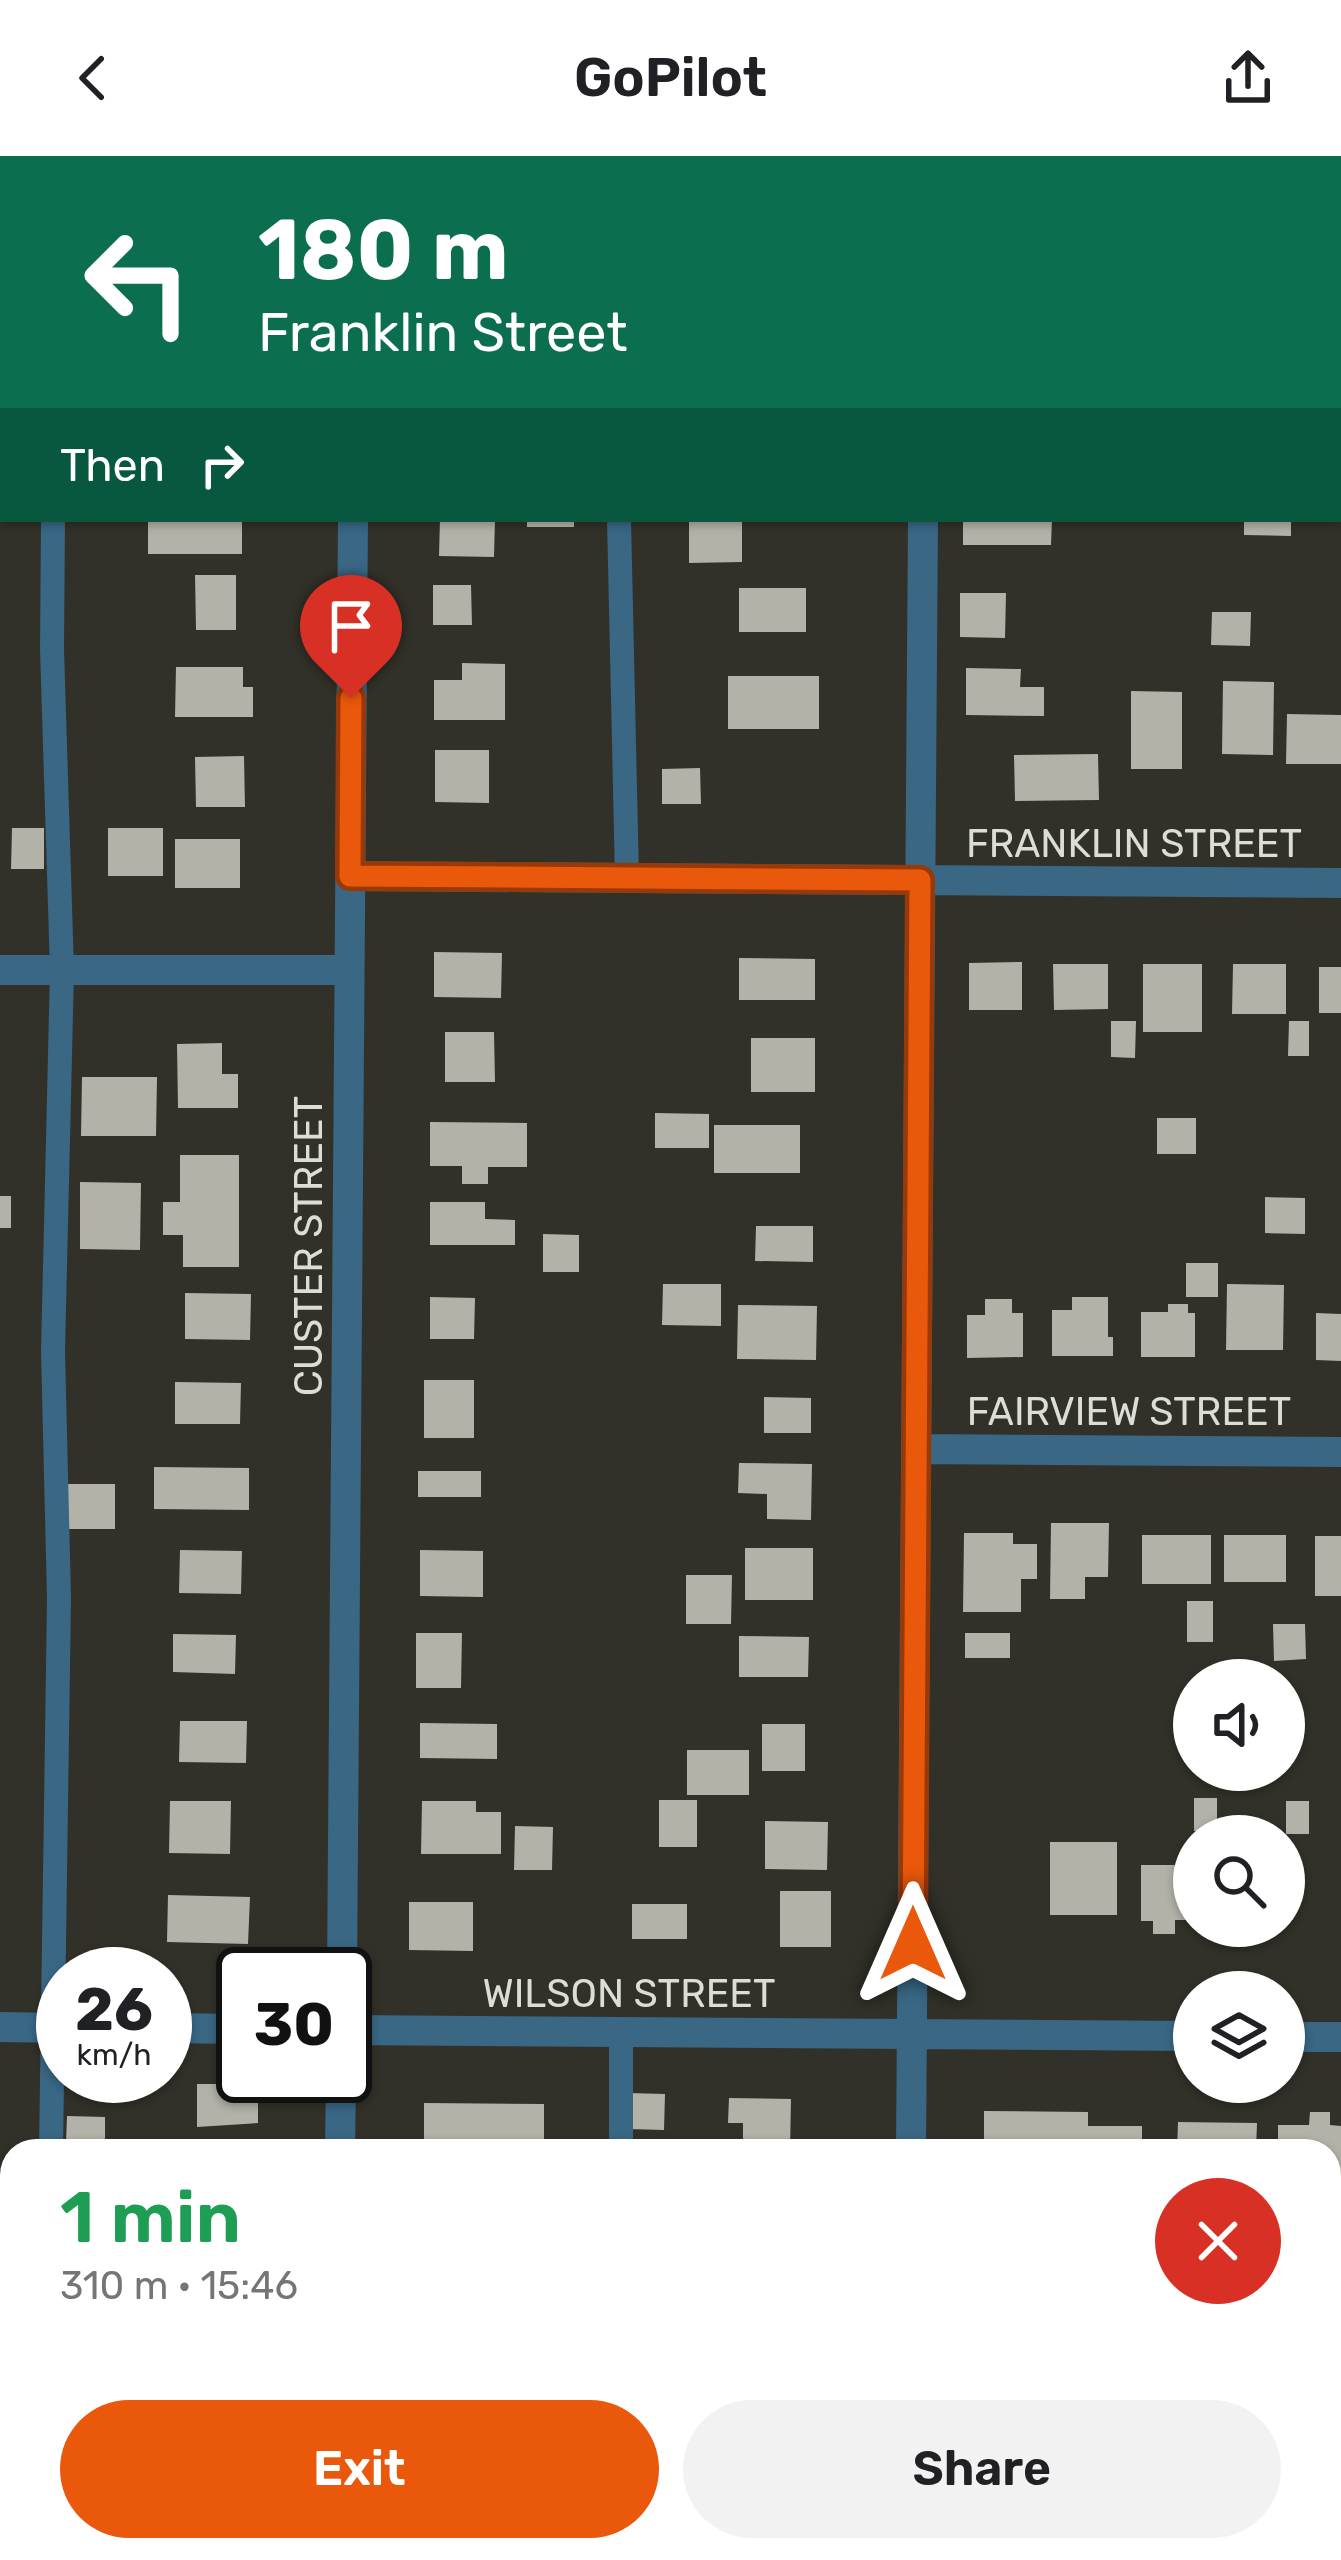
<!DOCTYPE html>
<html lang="en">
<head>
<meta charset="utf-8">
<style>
	:root { --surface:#fff; --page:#f2f2f2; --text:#202124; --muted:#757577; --accent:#ea580c }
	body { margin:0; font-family:Rubik,sans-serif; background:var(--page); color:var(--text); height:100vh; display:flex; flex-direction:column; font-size:45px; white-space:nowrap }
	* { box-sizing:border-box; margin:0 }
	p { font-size:39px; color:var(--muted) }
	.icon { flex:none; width:66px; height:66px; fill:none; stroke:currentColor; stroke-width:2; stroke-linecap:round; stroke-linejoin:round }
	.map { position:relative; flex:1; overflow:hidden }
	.panel { position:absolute; left:0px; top:1983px; width:1341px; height:423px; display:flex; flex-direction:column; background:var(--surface); border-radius:36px 36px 0 0; box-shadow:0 3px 9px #0004 }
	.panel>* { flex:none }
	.top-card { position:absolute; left:0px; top:0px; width:1341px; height:366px; box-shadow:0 3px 9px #0004; background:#0b6e4f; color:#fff; overflow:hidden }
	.controls { position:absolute; left:1173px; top:1503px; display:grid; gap:24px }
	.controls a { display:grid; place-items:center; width:132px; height:132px; border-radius:50%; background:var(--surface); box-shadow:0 3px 9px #0004; font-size:60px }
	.speed { position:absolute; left:36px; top:1791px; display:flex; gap:24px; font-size:60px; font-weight:700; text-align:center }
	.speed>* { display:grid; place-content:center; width:156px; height:156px; border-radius:50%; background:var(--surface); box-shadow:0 3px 9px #0004; line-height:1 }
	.speed small { font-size:30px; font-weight:400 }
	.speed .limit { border:6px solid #111; border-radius:18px; background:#fff; color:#111 }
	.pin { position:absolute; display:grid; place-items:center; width:102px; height:102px; color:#fff; margin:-123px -51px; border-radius:50% 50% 50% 0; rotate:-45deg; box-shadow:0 0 12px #0007 }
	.pin .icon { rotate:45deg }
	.me { position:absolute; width:132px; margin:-66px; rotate:0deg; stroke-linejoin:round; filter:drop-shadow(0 0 9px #0008) }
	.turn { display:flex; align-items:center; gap:42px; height:252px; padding:0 60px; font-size:54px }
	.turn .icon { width:156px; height:156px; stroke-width:2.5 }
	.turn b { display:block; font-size:84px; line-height:102px }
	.then { display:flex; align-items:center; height:114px; padding:0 60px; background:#0003; gap:24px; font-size:45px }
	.round { display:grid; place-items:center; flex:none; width:126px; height:126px; border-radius:63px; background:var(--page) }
	.summary { display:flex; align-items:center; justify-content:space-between; height:204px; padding:0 60px }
	h1 { font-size:72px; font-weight:600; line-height:90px; color:#1e9e55 }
	.action { display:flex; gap:24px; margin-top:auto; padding:24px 60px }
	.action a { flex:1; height:138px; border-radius:72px; background:var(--accent); color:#fff; font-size:48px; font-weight:600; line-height:138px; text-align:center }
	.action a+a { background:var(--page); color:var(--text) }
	header { display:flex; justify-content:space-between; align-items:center; height:156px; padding:0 60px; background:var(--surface); font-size:54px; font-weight:600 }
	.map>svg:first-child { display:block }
	.building { fill:#b2b2a8 }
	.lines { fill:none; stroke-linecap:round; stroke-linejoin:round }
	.lane { stroke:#396784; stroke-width:24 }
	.street { stroke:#396784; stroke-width:30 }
	.route-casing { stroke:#983908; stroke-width:30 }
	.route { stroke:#ea580c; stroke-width:21 }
	.labels { text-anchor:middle; stroke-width:12; stroke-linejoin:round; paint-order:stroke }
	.street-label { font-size:39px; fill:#ddddd8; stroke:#313129 }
</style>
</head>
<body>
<header><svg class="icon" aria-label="back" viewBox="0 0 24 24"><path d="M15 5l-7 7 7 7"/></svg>GoPilot<svg class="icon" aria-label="share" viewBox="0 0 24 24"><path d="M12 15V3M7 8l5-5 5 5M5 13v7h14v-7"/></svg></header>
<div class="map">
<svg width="1341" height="2404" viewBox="0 0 1341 2404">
	<rect width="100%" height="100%" fill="#313129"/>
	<path class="building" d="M 148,363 L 242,363 L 242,398 L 148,398 Z
		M 440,363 L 495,363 L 494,401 L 439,400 Z
		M 527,363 L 574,363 L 574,371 L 527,371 Z
		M 689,363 L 742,363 L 742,406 L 689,407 Z
		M 963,363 L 1052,363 L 1051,389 L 963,389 Z
		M 1244,363 L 1291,363 L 1291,380 L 1244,379 Z
		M 195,419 L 236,419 L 236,474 L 196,474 Z
		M 433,429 L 471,429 L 472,469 L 433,469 Z
		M 739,432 L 806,432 L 806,476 L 739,476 Z
		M 960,437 L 1006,437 L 1005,482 L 960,481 Z
		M 1212,456 L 1251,456 L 1250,490 L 1211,489 Z
		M 462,507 L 505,508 L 505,564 L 434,564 L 434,524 L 462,524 Z
		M 176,511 L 243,511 L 243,531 L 253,531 L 253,561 L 175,561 Z
		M 966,512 L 1021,513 L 1020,531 L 1044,531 L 1044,560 L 966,559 Z
		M 728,520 L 819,520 L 819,573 L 728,573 Z
		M 1223,525 L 1274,526 L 1273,599 L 1222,598 Z
		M 1131,535 L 1182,536 L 1182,613 L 1131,613 Z
		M 1287,558 L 1341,559 L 1341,608 L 1286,608 Z
		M 435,594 L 489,594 L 489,647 L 435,646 Z
		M 1098,598 L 1099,644 L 1015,645 L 1014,599 Z
		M 244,600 L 245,651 L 196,651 L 195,601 Z
		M 700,612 L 701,648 L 662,648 L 662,613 Z
		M 12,672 L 44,672 L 44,713 L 11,713 Z
		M 108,672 L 163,672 L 163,720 L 108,720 Z
		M 175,683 L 240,683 L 240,732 L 175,732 Z
		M 434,796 L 502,797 L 501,842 L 434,841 Z
		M 739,802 L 815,803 L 815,844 L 739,844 Z
		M 1022,806 L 1022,854 L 969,854 L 969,807 Z
		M 1053,808 L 1108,808 L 1108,853 L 1054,854 Z
		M 1143,808 L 1202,808 L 1202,876 L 1143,876 Z
		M 1233,808 L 1286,808 L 1286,858 L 1232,858 Z
		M 1319,811 L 1341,811 L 1341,857 L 1319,857 Z
		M 1111,865 L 1136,865 L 1135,902 L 1111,901 Z
		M 1289,865 L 1309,865 L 1309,900 L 1288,900 Z
		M 445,876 L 494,876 L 495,926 L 445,926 Z
		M 751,882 L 815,882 L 815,936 L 751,936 Z
		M 222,887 L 222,918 L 238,918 L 238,952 L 178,952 L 177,888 Z
		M 82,921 L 157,921 L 156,980 L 81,980 Z
		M 655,957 L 709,958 L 709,992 L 655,992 Z
		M 1157,962 L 1196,962 L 1196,998 L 1157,998 Z
		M 430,966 L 527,967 L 527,1011 L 488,1011 L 488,1028 L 462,1028 L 462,1010 L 430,1010 Z
		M 714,969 L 800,969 L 800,1017 L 714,1017 Z
		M 180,999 L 239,999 L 239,1111 L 183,1111 L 183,1079 L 163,1079 L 163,1046 L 180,1046 Z
		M 80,1026 L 141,1027 L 140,1094 L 80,1093 Z
		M 0,1040 L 11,1040 L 11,1072 L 0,1072 Z
		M 1265,1041 L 1305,1042 L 1305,1078 L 1265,1077 Z
		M 430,1046 L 485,1046 L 485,1063 L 515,1064 L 515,1089 L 430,1089 Z
		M 756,1070 L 813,1070 L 813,1106 L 755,1105 Z
		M 543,1078 L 579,1079 L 579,1116 L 543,1116 Z
		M 1186,1107 L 1218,1107 L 1218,1141 L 1186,1141 Z
		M 663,1128 L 721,1128 L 721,1170 L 662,1169 Z
		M 1227,1128 L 1284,1129 L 1283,1194 L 1226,1194 Z
		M 185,1137 L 251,1138 L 250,1184 L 185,1183 Z
		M 430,1141 L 475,1142 L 474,1183 L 430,1183 Z
		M 1072,1141 L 1108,1141 L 1108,1181 L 1113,1181 L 1113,1200 L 1052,1200 L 1052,1154 L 1072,1154 Z
		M 985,1143 L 1012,1143 L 1012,1157 L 1023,1157 L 1023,1201 L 967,1202 L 967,1159 L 985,1159 Z
		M 1168,1148 L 1188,1148 L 1188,1157 L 1195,1157 L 1195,1201 L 1141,1201 L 1141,1156 L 1168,1156 Z
		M 738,1149 L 817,1150 L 816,1204 L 737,1203 Z
		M 1316,1157 L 1341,1158 L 1341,1205 L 1316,1204 Z
		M 424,1224 L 474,1224 L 474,1282 L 424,1282 Z
		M 175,1226 L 241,1227 L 240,1268 L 175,1268 Z
		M 764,1241 L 811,1242 L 811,1277 L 764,1277 Z
		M 739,1307 L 812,1308 L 811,1364 L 767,1363 L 767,1338 L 738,1337 Z
		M 154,1311 L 249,1312 L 249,1354 L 154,1353 Z
		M 418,1315 L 481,1315 L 481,1341 L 418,1341 Z
		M 66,1328 L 115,1328 L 115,1373 L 66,1373 Z
		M 1051,1367 L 1109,1367 L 1108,1421 L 1085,1421 L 1085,1443 L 1050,1443 Z
		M 964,1377 L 1013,1377 L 1013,1388 L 1037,1388 L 1037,1423 L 1021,1423 L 1021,1456 L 963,1456 Z
		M 1142,1379 L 1211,1379 L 1211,1428 L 1142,1428 Z
		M 1224,1379 L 1286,1379 L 1286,1426 L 1224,1426 Z
		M 1315,1380 L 1341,1380 L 1341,1440 L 1315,1440 Z
		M 745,1392 L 813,1392 L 813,1444 L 745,1444 Z
		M 180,1394 L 242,1395 L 241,1438 L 179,1437 Z
		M 420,1394 L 483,1395 L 483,1441 L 420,1440 Z
		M 686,1419 L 732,1419 L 731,1468 L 686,1468 Z
		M 1187,1445 L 1213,1445 L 1213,1486 L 1187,1486 Z
		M 1273,1468 L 1305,1468 L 1306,1503 L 1274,1505 Z
		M 416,1477 L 462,1477 L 461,1532 L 416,1532 Z
		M 965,1477 L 1010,1477 L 1010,1502 L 965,1502 Z
		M 173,1478 L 236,1479 L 235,1518 L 173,1516 Z
		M 739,1480 L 809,1481 L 808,1521 L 739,1521 Z
		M 180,1565 L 247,1565 L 246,1607 L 179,1606 Z
		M 420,1567 L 497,1568 L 497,1603 L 420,1602 Z
		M 762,1568 L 805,1568 L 805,1615 L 762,1615 Z
		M 687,1594 L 749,1594 L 749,1639 L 687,1639 Z
		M 1194,1642 L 1217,1642 L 1217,1675 L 1194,1675 Z
		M 659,1644 L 697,1644 L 697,1691 L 659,1691 Z
		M 170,1645 L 231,1645 L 230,1698 L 169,1697 Z
		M 422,1645 L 476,1645 L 476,1656 L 501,1656 L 501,1698 L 421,1698 Z
		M 1286,1645 L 1309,1645 L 1309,1678 L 1286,1678 Z
		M 765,1665 L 828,1666 L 827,1714 L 765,1713 Z
		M 515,1670 L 553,1671 L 552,1714 L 514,1714 Z
		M 1050,1686 L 1117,1686 L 1117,1759 L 1050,1759 Z
		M 1284,1708 L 1294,1708 L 1293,1764 L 1284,1764 Z
		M 1141,1709 L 1194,1709 L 1194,1764 L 1175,1764 L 1175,1778 L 1153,1778 L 1153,1765 L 1141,1765 Z
		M 780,1735 L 831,1735 L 831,1791 L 780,1791 Z
		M 168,1739 L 250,1741 L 248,1788 L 167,1786 Z
		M 409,1746 L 473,1746 L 473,1795 L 409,1794 Z
		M 632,1748 L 687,1748 L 687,1783 L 632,1783 Z
		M 197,1928 L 241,1928 L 241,1933 L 258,1933 L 258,1967 L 197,1971 Z
		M 628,1937 L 665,1938 L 664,1974 L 628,1973 Z
		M 729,1942 L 791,1943 L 790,1995 L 743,1995 L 743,1967 L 728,1967 Z
		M 424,1947 L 544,1948 L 544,1985 L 519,1985 L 519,1995 L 424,1995 Z
		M 984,1955 L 1088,1956 L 1088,1970 L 1142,1970 L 1142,1995 L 984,1995 Z
		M 1310,1956 L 1330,1956 L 1330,1969 L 1341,1970 L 1341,2020 L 1329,2020 L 1329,1995 L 1278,1995 L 1278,1969 L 1309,1969 Z
		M 67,1960 L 105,1961 L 105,1988 L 66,1987 Z
		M 1178,1966 L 1257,1967 L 1256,1995 L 1177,1995 Z
		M 177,2394 L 231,2394 L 231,2404 L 177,2403 Z
		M 417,2394 L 485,2394 L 485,2404 L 417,2404 Z
		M 723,2394 L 795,2394 L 795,2403 L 722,2404 Z"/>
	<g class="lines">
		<path class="lane" d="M 56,3 L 56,0
			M 625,3 L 625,0
			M 619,363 L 627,722
			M 621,1876 L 621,1995
			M 51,1995 L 59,1442 L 53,1195 L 62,814 L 52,493 L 53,363
			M 48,2394 L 49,2404
			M 619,2404 L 619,2394"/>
		<path class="street" d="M 355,3 L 355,0
			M 926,3 L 926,0
			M 1200,3 L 1200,0
			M 0,12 L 3,12
			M 350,720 L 1341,727
			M 0,814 L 349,814
			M 916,1293 L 1341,1296
			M 342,1818 L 353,363
			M 0,1871 L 63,1872
			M 165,1872 L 243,1873
			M 345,1874 L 1194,1880
			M 1284,1881 L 1341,1881
			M 340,1995 L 341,1920
			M 911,1995 L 923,363
			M 337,2404 L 338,2394
			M 908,2404 L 908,2394"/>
	</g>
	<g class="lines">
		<g class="route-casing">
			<path id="route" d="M 351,542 L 350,720 L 920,724 L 913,1788"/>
		</g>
		<use href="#route" class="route"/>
	</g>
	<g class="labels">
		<g class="street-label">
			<text x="1134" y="701">FRANKLIN STREET</text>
			<text transform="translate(308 1090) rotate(-90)" y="14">CUSTER STREET</text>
			<text x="1129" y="1269">FAIRVIEW STREET</text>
			<text x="629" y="1851">WILSON STREET</text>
		</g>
	</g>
</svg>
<div class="controls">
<a><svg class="icon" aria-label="sound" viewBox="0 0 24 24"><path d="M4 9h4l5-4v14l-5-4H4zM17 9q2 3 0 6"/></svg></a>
<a><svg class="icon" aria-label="search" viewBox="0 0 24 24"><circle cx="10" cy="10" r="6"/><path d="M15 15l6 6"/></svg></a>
<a><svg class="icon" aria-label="layers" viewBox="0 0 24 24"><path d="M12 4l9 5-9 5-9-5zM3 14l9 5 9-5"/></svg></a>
</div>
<div class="speed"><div>26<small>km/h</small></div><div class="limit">30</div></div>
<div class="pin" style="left:351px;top:542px;background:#d93025"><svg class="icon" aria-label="arrive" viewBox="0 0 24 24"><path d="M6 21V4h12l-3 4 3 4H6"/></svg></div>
<svg class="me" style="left:913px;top:1788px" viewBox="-20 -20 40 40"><path d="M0-17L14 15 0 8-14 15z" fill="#ea580c" stroke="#fff" stroke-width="4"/></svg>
<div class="top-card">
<div class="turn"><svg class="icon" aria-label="left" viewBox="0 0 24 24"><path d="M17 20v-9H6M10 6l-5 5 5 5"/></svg><div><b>180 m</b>Franklin Street</div></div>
<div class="then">Then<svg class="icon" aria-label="right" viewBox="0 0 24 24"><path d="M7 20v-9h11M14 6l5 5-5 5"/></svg></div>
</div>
<section class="panel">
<div class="summary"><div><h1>1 min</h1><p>310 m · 15:46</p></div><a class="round" style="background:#d93025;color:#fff"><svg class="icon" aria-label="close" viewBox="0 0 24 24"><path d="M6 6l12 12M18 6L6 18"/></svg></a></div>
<div class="action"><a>Exit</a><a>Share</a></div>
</section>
</div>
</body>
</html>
